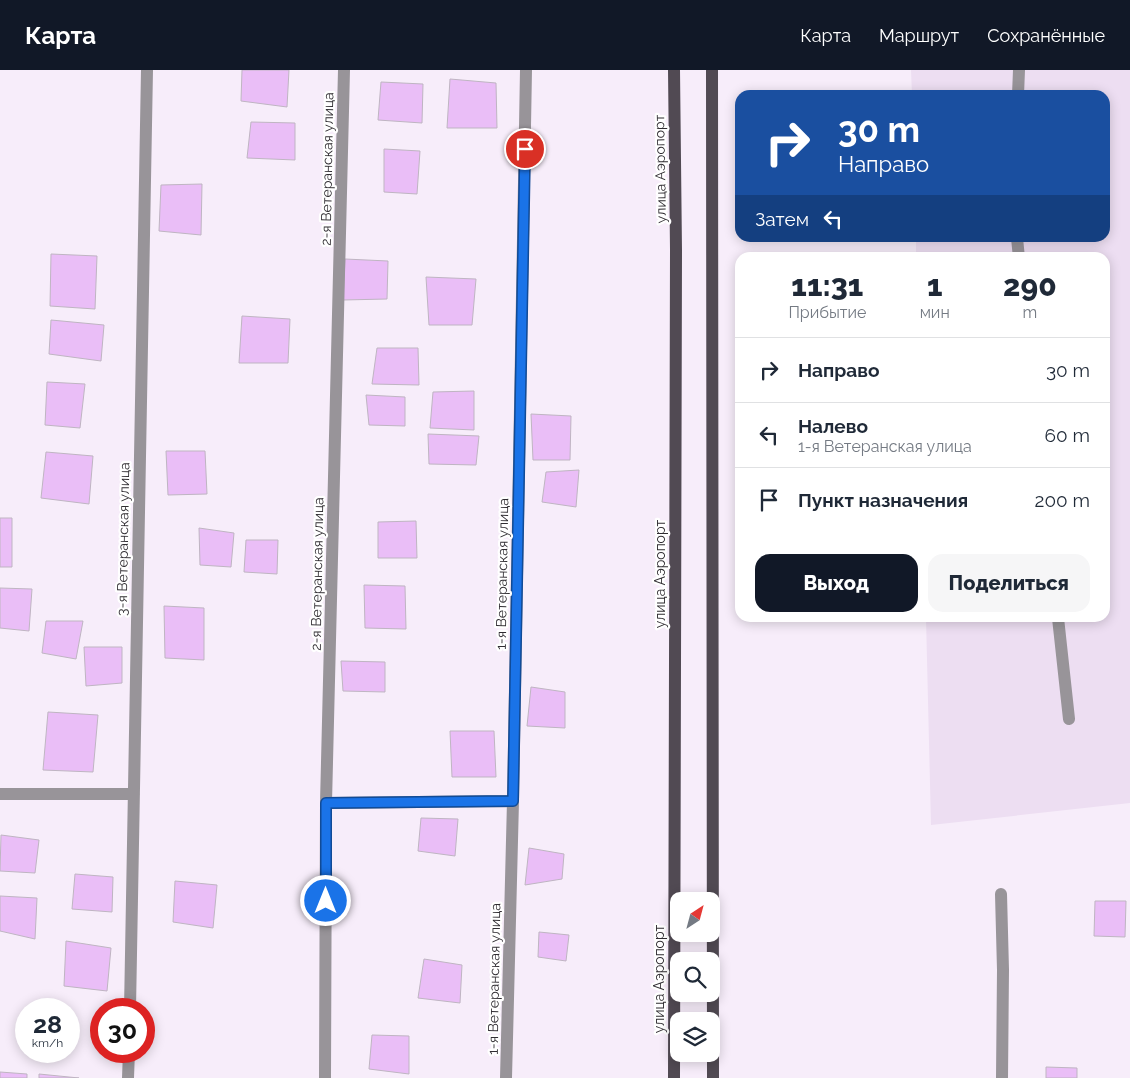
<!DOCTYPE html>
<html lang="ru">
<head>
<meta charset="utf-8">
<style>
	:root { --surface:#fff; --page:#f6f6f7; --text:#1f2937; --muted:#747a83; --line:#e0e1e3; --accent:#111827 }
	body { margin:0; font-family:Raleway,sans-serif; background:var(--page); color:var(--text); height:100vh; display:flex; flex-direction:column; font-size:19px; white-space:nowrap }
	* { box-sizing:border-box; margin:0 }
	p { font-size:16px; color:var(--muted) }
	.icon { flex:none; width:28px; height:28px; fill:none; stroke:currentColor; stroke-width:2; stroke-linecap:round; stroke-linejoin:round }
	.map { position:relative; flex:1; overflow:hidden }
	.drawer { position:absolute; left:735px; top:182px; width:375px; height:370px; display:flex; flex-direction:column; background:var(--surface); border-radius:15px; box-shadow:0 2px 12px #0003 }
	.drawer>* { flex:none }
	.banner { position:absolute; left:735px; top:20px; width:375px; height:152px; border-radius:15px; box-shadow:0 2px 12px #0003; background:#1a4fa0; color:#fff; overflow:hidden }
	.needle { width:32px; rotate:36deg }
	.fabs { position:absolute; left:670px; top:822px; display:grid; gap:10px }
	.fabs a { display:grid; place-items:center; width:50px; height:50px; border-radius:10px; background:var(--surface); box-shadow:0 2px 12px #0003; font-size:25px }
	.speed { position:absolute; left:15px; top:928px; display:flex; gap:10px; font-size:25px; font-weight:700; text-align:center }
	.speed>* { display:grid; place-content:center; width:65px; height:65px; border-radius:50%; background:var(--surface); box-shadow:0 2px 12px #0003; line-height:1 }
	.speed small { font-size:12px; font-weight:400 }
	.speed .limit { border:8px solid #d22; background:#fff; color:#111 }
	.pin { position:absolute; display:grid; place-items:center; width:42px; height:42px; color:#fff; margin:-21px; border:2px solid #fff; border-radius:50%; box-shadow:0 1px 5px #0007 }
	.me { position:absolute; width:55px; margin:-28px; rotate:0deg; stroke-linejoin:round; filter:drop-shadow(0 0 4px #0008) }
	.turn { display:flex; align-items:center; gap:18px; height:105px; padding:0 20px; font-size:22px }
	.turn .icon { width:65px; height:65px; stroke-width:2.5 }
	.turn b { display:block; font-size:35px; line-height:42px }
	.then { display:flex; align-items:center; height:48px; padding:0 20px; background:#0003; gap:10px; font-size:19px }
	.eta { display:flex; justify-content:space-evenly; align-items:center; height:85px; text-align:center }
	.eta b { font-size:30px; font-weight:800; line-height:35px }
	.action { display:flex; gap:10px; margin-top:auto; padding:10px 20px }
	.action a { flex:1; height:58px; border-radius:15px; background:var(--accent); color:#fff; font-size:20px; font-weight:800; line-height:58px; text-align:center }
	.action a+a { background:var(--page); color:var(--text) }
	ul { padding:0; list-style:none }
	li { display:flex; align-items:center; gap:15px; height:65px; padding:0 20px; border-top:1px solid var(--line) }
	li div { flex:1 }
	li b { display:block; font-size:19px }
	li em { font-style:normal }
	header { display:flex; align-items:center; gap:30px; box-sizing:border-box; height:70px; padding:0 25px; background:var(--accent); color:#fff }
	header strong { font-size:24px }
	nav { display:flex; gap:28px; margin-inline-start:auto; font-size:18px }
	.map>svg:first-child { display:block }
	.built { fill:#eddef2 }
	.building { fill:#eabef7; stroke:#bfb5c2 }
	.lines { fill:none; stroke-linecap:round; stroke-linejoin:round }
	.minor { stroke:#989499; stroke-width:12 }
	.major { stroke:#514a53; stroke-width:12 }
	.route-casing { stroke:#114b97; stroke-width:12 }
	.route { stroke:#1a73e8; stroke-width:9 }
	.labels { text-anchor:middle; stroke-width:4.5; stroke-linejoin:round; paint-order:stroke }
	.street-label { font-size:14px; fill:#2f2c31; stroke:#fff }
</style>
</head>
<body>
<header>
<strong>Карта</strong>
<nav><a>Карта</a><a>Маршрут</a><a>Сохранённые</a></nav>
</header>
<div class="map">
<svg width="1130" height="1008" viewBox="0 0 1130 1008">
	<rect width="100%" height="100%" fill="#f7edfa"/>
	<path class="built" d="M 911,0 L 1130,0 L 1130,733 L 931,755 L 926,548 L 1105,548 L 1105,188 L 916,187 L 916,168 L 1105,168 L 1105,25 L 912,25 Z"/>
	<path class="building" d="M 242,0 L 289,0 L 287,37 L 241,31 Z
		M 450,9 L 496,13 L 497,58 L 447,58 Z
		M 381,12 L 423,14 L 422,53 L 378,50 Z
		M 251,52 L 295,53 L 295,90 L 247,88 Z
		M 384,79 L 420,81 L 417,124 L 384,122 Z
		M 202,114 L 201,165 L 159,161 L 161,115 Z
		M 51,184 L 97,186 L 95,239 L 50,236 Z
		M 345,189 L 388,191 L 387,229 L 343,230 Z
		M 426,207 L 476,209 L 472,255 L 429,255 Z
		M 242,246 L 290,249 L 288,293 L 239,293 Z
		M 51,250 L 104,255 L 101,291 L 49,284 Z
		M 377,278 L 418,278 L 419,315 L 372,314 Z
		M 47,312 L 85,314 L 80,358 L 45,355 Z
		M 474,321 L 474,360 L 430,358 L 433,322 Z
		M 366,325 L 405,327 L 405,356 L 369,355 Z
		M 531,344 L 571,346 L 570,390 L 533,390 Z
		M 428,364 L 479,366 L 476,395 L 429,394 Z
		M 166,381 L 205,381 L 207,424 L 168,425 Z
		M 46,382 L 93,386 L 89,434 L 41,428 Z
		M 579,400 L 576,437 L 542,432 L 546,402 Z
		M 0,448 L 12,448 L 12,497 L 0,497 Z
		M 416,451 L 417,488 L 378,488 L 378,452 Z
		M 199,458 L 234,463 L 231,497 L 200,495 Z
		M 246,470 L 278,470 L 277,504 L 244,502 Z
		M 364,515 L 405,516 L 406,559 L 365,558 Z
		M 0,518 L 32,519 L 29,561 L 0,558 Z
		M 164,536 L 204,538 L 204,590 L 165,588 Z
		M 46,551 L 83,551 L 76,589 L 42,583 Z
		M 84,577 L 122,577 L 122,613 L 86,616 Z
		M 341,591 L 385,592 L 385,622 L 343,621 Z
		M 531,617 L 565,622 L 565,658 L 527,656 Z
		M 48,642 L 98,645 L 93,702 L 43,700 Z
		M 450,661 L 494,661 L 496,707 L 452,707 Z
		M 421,748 L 458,749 L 455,786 L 418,781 Z
		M 1,765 L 39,770 L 35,803 L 0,801 Z
		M 529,778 L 564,784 L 562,809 L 525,815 Z
		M 75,804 L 113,807 L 112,842 L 72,839 Z
		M 175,811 L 217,815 L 213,858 L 173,852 Z
		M 0,826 L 37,828 L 35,869 L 0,861 Z
		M 1095,831 L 1126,831 L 1125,867 L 1094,866 Z
		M 539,862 L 569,865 L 566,891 L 538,887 Z
		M 66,871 L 111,878 L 107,921 L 64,916 Z
		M 424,889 L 462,895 L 460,933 L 418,928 Z
		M 372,965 L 409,966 L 409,1004 L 369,999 Z
		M 1046,997 L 1077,998 L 1077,1008 L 1046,1008 Z
		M 0,1002 L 27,1004 L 27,1008 L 0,1008 Z
		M 39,1004 L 79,1008 L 39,1008 Z"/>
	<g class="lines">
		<path class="minor" d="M 1018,25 L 1019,0
			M 1017,168 L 1019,188
			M 1058,548 L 1069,649
			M 0,724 L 134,724
			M 326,733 L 513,731
			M 1001,824 L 1003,900 L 1002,1008
			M 130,939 L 147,0
			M 128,1008 L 129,981
			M 325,1008 L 326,733 L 344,0
			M 506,1008 L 513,731 L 526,0"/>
		<path class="major" d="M 674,0 L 676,180 L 674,1008
			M 712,0 L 713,1008"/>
	</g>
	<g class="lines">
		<g class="route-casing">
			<path id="route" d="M 326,831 L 326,733 L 513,731 L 525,79"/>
		</g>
		<use href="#route" class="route"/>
	</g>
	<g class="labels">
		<g class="street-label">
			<text transform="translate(327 99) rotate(-89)" y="5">2-я Ветеранская улица</text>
			<text transform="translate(660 99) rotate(-91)" y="5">улица Аэропорт</text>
			<text transform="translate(123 469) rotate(-89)" y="5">3-я Ветеранская улица</text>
			<text transform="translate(317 504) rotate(-89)" y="5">2-я Ветеранская улица</text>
			<text transform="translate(502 504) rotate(-89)" y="5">1-я Ветеранская улица</text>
			<text transform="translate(660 504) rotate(-90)" y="5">улица Аэропорт</text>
			<text transform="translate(494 909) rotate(-89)" y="5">1-я Ветеранская улица</text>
			<text transform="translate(659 909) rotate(-90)" y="5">улица Аэропорт</text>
		</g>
	</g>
</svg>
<div class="fabs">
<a><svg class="needle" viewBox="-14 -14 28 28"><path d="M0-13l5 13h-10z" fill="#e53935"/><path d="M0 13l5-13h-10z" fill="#747a83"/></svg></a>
<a><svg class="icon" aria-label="search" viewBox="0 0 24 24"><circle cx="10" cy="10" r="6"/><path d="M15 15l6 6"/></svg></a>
<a><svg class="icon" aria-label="layers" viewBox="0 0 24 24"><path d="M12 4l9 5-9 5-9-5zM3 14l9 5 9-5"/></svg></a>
</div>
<div class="speed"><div>28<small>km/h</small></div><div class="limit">30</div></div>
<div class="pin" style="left:525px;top:79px;background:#d93025"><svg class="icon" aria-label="arrive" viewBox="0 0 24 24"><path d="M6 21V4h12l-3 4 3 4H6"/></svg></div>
<svg class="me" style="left:326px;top:831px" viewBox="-20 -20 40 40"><circle r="17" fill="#1a73e8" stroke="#fff" stroke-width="3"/><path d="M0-11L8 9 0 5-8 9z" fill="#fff"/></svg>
<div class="banner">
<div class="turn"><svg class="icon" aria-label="right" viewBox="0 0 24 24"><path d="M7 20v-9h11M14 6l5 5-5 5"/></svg><div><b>30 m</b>Направо</div></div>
<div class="then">Затем<svg class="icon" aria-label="left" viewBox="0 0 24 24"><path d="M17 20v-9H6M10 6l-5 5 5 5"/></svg></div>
</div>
<section class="drawer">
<div class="eta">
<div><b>11:31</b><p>Прибытие</p></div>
<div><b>1</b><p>мин</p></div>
<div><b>290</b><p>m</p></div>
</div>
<ul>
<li><svg class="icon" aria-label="right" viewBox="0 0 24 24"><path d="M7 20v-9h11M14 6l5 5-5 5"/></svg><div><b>Направо</b></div><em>30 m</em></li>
<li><svg class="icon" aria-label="left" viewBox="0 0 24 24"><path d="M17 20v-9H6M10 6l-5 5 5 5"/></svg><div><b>Налево</b><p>1-я Ветеранская улица</p></div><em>60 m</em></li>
<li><svg class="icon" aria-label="arrive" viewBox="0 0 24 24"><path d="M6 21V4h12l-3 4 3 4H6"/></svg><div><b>Пункт назначения</b></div><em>200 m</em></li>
</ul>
<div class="action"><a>Выход</a><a>Поделиться</a></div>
</section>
</div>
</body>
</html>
